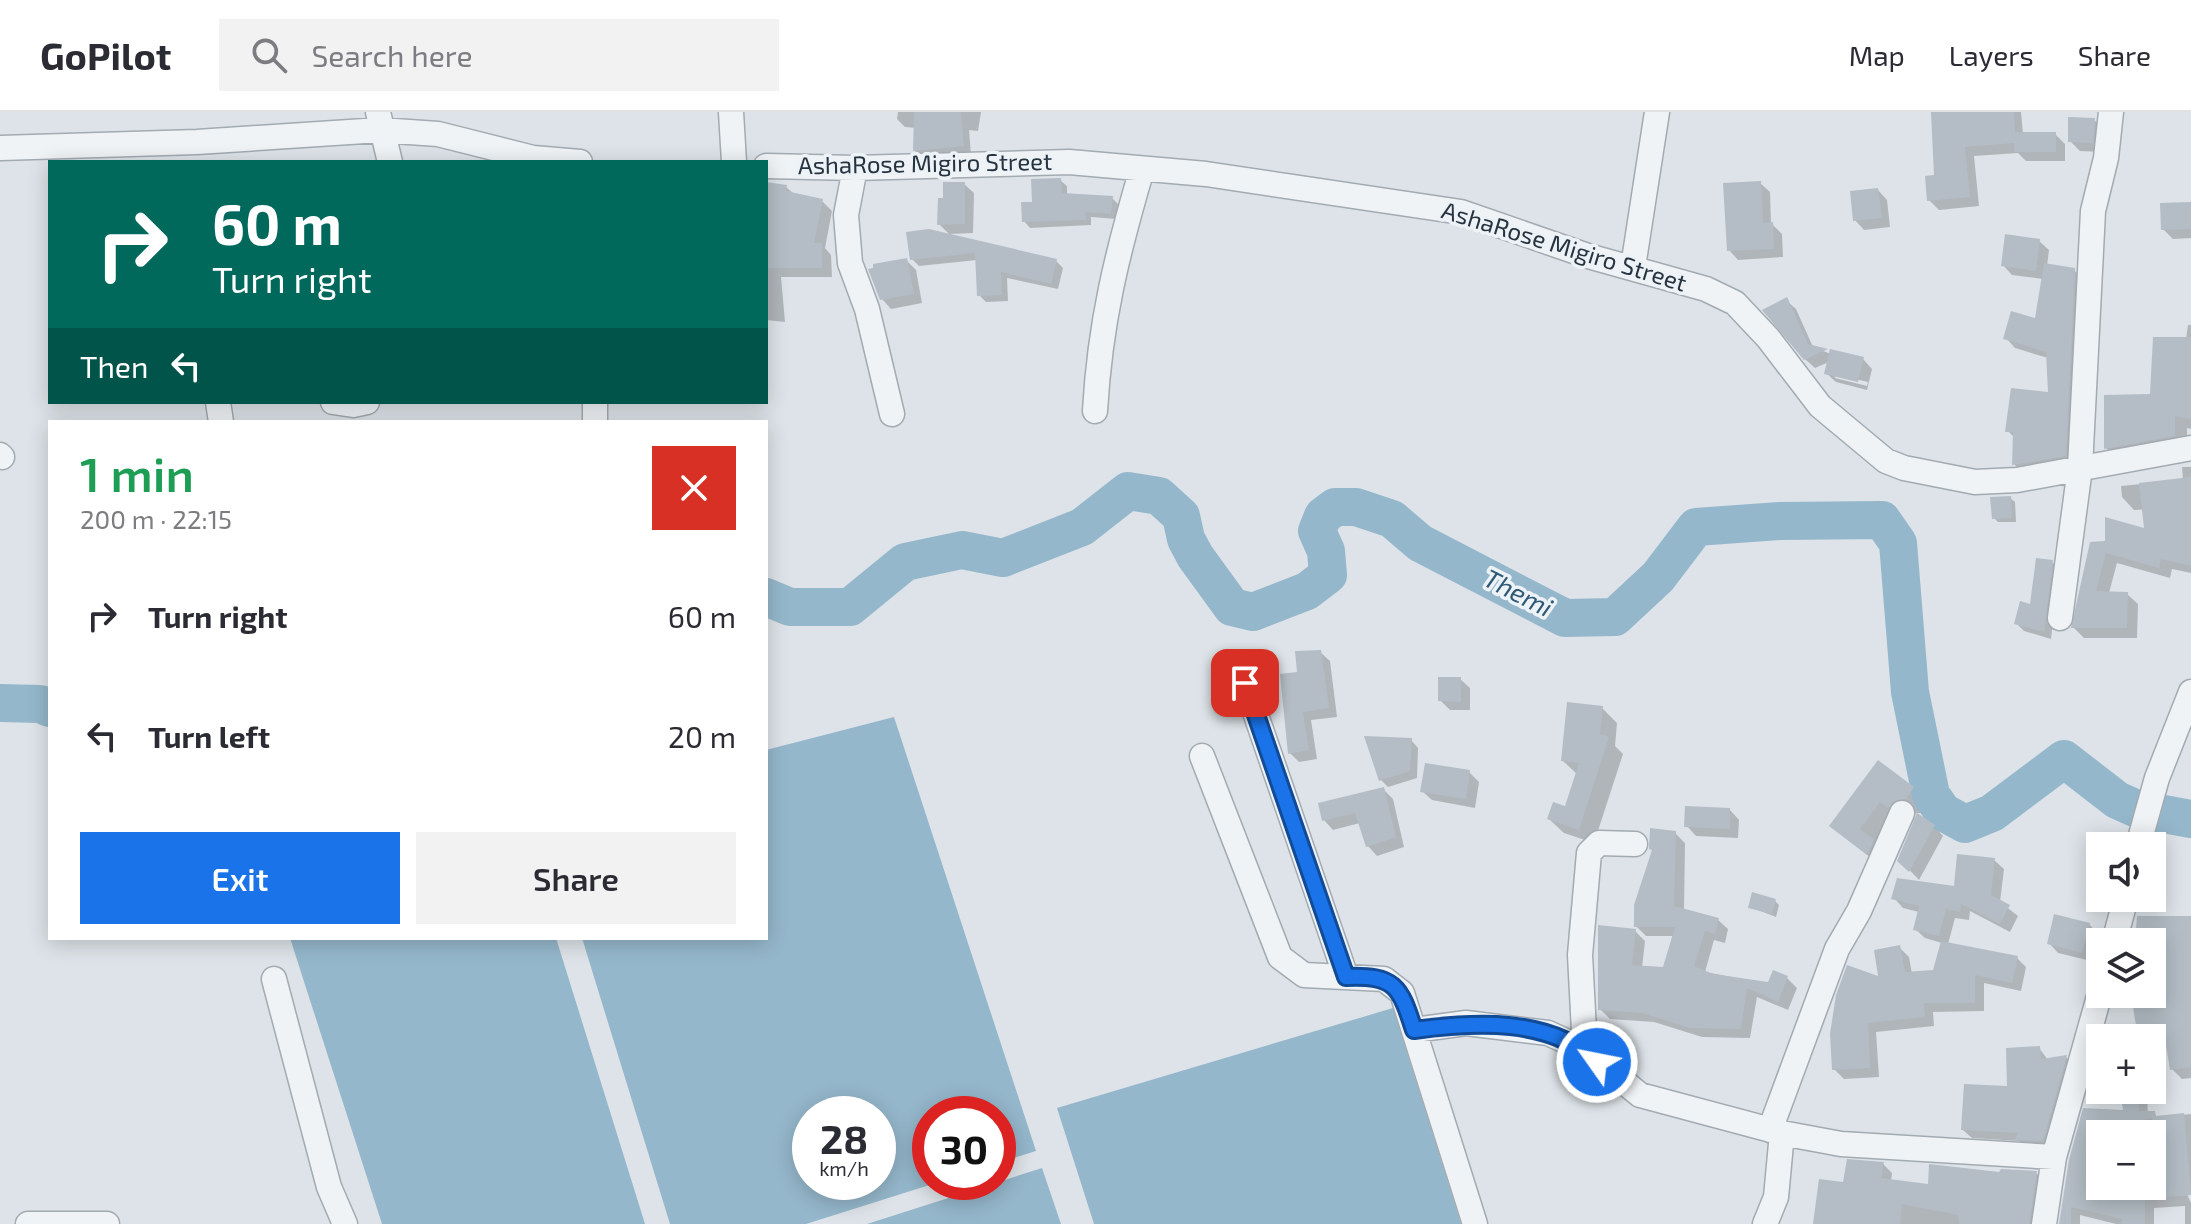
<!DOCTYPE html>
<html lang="en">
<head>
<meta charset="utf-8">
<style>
	:root { --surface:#fff; --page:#f2f2f3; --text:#2b2b33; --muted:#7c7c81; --line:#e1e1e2; --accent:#1a73e8 }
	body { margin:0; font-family:"Exo 2",sans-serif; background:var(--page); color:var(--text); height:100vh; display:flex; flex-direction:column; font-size:30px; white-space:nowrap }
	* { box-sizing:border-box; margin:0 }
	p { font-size:26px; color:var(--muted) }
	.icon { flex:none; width:44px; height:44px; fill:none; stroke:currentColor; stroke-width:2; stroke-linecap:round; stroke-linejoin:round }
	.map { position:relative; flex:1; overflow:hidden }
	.details { position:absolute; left:48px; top:308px; width:720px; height:520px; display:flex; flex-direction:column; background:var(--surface); border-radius:0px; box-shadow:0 4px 20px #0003 }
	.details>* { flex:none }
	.hud { position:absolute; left:48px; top:48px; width:720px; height:244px; border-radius:0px; box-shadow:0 4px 20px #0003; background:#00695c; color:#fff; overflow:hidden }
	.tools { position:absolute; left:2086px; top:720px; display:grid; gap:16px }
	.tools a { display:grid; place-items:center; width:80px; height:80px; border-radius:0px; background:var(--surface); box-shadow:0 4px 20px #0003; font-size:40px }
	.speed { position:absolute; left:792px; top:984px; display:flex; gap:16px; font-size:40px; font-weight:700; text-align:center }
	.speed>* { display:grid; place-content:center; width:104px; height:104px; border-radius:50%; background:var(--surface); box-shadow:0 4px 20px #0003; line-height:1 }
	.speed small { font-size:20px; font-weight:400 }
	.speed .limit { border:12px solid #d22; background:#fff; color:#111 }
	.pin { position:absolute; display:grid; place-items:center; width:68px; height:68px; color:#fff; margin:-34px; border-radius:16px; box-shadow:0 4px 12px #0006 }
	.me { position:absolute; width:88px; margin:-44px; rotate:303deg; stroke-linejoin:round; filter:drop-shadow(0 0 6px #0008) }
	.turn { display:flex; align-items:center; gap:28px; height:168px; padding:0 32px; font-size:36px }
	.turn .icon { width:104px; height:104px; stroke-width:2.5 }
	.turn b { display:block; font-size:56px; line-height:68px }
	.then { display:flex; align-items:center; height:76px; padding:0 32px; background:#0003; gap:16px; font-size:30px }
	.round { display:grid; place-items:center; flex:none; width:84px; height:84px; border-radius:0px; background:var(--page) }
	.summary { display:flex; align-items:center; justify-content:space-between; height:136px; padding:0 32px }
	h1 { font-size:48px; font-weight:600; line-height:60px; color:#1e9e55 }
	.primary-button { display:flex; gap:16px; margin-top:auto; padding:16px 32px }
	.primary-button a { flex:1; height:92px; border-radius:0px; background:var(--accent); color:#fff; font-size:32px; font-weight:600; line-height:92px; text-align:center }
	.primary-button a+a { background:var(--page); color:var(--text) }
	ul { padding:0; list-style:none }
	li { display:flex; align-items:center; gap:24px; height:120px; padding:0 32px }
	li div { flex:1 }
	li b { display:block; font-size:30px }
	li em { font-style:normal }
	header { display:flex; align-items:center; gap:48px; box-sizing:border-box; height:112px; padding:0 40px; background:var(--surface); border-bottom:2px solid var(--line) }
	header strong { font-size:38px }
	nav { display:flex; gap:44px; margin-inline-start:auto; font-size:28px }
	.search { width:560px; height:72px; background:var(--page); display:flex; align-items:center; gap:20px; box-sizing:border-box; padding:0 28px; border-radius:0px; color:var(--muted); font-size:30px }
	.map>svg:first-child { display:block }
	.water { fill:#95b7cb; fill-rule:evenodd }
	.shadow { fill:#0003; fill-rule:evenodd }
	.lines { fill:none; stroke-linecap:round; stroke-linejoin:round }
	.river { stroke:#95b7cb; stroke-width:38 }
	.building { fill:#b4bdc5 }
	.street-casing { stroke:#a2abb2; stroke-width:27 }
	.street { stroke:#f0f3f6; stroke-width:24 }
	.route-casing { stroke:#114b97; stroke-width:20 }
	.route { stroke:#1a73e8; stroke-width:14 }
	.labels { text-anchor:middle; stroke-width:7; stroke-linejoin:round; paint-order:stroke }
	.street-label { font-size:24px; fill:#263340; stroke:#edf2f6 }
	.water-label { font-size:26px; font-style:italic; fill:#2d5876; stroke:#edf2f6 }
</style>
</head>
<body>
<header>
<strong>GoPilot</strong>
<div class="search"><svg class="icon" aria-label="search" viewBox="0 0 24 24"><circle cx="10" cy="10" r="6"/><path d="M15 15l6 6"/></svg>Search here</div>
<nav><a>Map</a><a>Layers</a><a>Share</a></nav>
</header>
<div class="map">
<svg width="2191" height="1112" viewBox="0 0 2191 1112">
	<rect width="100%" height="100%" fill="#dde3e8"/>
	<path class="water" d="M 894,605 L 1036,1039 L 998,1051 L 998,1002 L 930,1002 L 930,1070 L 939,1070 L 806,1112 L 670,1112 L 582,826 L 766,826 L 766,638 ZM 810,1002 L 878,1002 L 878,1070 L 810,1070 Z
		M 290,826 L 556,826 L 645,1112 L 382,1112 Z
		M 1393,896 L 1461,1112 L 1094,1112 L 1057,996 Z
		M 1042,1056 L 1061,1112 L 867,1112 Z"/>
	<path class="shadow" d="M 898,0 L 981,0 L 978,19 L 969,18 L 971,42 L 923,47 L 915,39 L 916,16 L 905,15 L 897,7 Z
		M 1932,0 L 2021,0 L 2023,22 L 2055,22 L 2065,32 L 2065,49 L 2026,49 L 2018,41 L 1974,44 L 1979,94 L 1939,98 L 1929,88 L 1936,65 Z
		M 2094,8 L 2104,17 L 2102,40 L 2080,39 L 2070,29 Z
		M 1060,68 L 1067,74 L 1067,83 L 1112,86 L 1118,92 L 1117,107 L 1091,105 L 1091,113 L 1030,116 L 1024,109 L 1034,92 Z
		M 1760,71 L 1770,80 L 1771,111 L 1782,122 L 1783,145 L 1738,148 L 1729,138 Z
		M 766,72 L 786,75 L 794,82 L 822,89 L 832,99 L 825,136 L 831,143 L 832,165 L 781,165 L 785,210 L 766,208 Z
		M 964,72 L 974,81 L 973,121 L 949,122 L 939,112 L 945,88 Z
		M 1878,78 L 1887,88 L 1890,115 L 1864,118 L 1855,108 Z
		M 2191,92 L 2191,126 L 2173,127 L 2163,117 Z
		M 909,122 L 1056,149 L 1063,156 L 1058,177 L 1007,166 L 1008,189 L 986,190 L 979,183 L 977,148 L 919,154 L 912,147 Z
		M 2039,129 L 2049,138 L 2047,154 L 2074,158 L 2084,168 L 2074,353 L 2024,362 L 2014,352 L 2015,326 L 2008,319 L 2050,283 L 2048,246 L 2015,236 L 2006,226 L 2037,209 L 2043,167 L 2012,163 L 2003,153 Z
		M 906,148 L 916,158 L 922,191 L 891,197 L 882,187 Z
		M 1786,188 L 1796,197 L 1813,235 L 1831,242 L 1863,247 L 1872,257 L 1867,278 L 1836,270 L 1826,261 L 1829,250 L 1815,256 L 1805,247 ZM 1835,262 L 1868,270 L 1867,274 L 1835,266 Z
		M 2188,213 L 2191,213 L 2191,317 L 2187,316 L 2187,336 L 2119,348 L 2106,336 L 2152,284 L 2186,227 Z
		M 2182,355 L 2191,355 L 2191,395 L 2134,398 L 2122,385 L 2121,374 L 2183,368 Z
		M 2010,386 L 2015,390 L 2016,410 L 1998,410 L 1994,406 Z
		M 2191,414 L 2191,461 L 2172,457 L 2170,466 L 2117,451 L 2109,481 L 2127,482 L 2138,492 L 2137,526 L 2084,526 L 2073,515 L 2107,431 L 2146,419 Z
		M 2052,450 L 2059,457 L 2051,527 L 2024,519 L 2016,511 L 2032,495 Z
		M 1320,540 L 1330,549 L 1337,605 L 1311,608 L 1317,647 L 1299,650 L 1290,641 L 1299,562 Z
		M 1460,567 L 1470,576 L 1470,598 L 1450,598 L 1440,588 Z
		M 1602,596 L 1617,611 L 1615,634 L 1623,642 L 1594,731 L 1564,721 L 1549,707 L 1566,697 L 1577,662 L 1563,649 Z
		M 1411,628 L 1418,636 L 1417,666 L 1388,675 L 1381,668 Z
		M 1879,651 L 1928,691 L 1920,701 L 1895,704 L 1875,731 L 1888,743 L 1882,755 L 1832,714 Z
		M 1469,660 L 1479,670 L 1475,696 L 1432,688 L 1422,679 Z
		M 1383,677 L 1393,687 L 1404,735 L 1377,744 L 1368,734 L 1360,711 L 1333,718 L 1324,708 Z
		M 1730,698 L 1739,708 L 1738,726 L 1696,724 L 1687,714 Z
		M 1934,714 L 1943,724 L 1919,768 L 1900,748 Z
		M 1675,721 L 1685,731 L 1684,799 L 1718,808 L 1728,817 L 1725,831 L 1714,828 L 1705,860 L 1770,872 L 1787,866 L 1797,876 L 1788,898 L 1757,885 L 1750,926 L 1702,925 L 1654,910 L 1610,907 L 1600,897 L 1635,819 L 1645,829 L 1642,856 L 1665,858 L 1675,824 L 1646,824 L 1636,814 Z
		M 1994,748 L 2004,757 L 2000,790 L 2018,804 L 2010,820 L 1970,799 L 1969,808 L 1955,806 L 1948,832 L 2017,846 L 2026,855 L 2021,879 L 1984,871 L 1984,899 L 1933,900 L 1934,914 L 1876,920 L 1879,965 L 1844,967 L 1834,957 L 1899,835 L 1909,845 L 1912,862 L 1934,860 L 1942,831 L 1925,826 L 1915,817 L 1919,800 L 1903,796 L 1894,786 L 1956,777 Z
		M 1775,789 L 1779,793 L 1776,805 L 1750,795 Z
		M 2191,806 L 2191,966 L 2182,967 L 2172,957 L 2152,851 L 2152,830 L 2137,830 Z
		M 2089,812 L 2098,822 L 2091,849 L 2058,841 L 2049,831 Z
		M 2039,936 L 2048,948 L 2066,945 L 2075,954 L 2051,1037 L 2026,1036 L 2019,1029 L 1972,1026 L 1963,1018 L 2009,976 Z
		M 2122,978 L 2147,978 L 2148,1006 L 2191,1002 L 2191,1081 L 2187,1082 L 2191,1091 L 2191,1112 L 2185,1112 L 2185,1094 L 2154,1096 L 2154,1112 L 2116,1112 L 2080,1103 L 2080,1112 L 2061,1112 L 2085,998 L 2125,1000 ZM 2100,1022 L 2152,1022 L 2152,1074 L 2100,1074 Z
		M 1883,1052 L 1892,1061 L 1891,1070 L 1930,1074 L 2000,1062 L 2036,1061 L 2045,1070 L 2039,1112 L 1814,1112 L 1845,1072 Z"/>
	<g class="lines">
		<path class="river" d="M 766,485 L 790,495 L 850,495 L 905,450 L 962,438 L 1003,446 L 1082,415 L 1128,379 L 1159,384 L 1181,404 L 1186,427 L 1195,444 L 1232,495 L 1253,500 L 1307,479 L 1328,463 L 1326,439 L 1317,419 L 1323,404 L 1335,395 L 1356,395 L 1392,407 L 1420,431 L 1565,506 L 1615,505 L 1658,465 L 1696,415 L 1780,409 L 1882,408 L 1898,431 L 1910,580 L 1931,683 L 1943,700 L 1965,712 L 1992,701 L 2064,647 L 2117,688 L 2137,697 L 2191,707
			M 0,591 L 40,592 L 50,596"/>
	</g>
	<path class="building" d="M 914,0 L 961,0 L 964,34 L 913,39 Z
		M 1931,0 L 2014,0 L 2015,20 L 2056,20 L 2056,40 L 2014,40 L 2014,31 L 1965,35 L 1970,85 L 1927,89 L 1925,64 L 1934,63 Z
		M 2068,5 L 2095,6 L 2093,31 L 2068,30 Z
		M 1061,66 L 1062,81 L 1113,84 L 1111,102 L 1085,100 L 1086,108 L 1022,110 L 1021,90 L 1032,90 L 1031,67 Z
		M 1761,69 L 1763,111 L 1773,110 L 1774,137 L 1727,139 L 1723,71 Z
		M 766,70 L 787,73 L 786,79 L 823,87 L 814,131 L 822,131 L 822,156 L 766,156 Z
		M 943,70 L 965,70 L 965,112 L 937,113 L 938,86 L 943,86 Z
		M 1878,76 L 1882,106 L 1853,109 L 1850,79 Z
		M 2191,90 L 2191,117 L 2161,118 L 2160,91 Z
		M 929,117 L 1057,147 L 1051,172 L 1001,160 L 1002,183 L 977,184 L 975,141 L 910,148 L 906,120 Z
		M 2005,122 L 2040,127 L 2036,159 L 2001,154 Z
		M 907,146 L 914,182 L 880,188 L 868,157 L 873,156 L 873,152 Z
		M 2044,151 L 2075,156 L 2066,344 L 2012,353 L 2013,320 L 2005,320 L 2011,276 L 2048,280 L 2046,240 L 2003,227 L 2011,199 L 2035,206 Z
		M 1787,185 L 1808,232 L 1828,237 L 1804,248 L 1762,198 Z
		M 2153,225 L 2191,225 L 2191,307 L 2175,304 L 2175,324 L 2104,337 L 2104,283 L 2150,282 Z
		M 1830,237 L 1864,245 L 1858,270 L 1824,262 Z
		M 2191,365 L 2191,454 L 2161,447 L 2159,456 L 2106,441 L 2096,479 L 2128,480 L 2127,516 L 2071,516 L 2090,430 L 2105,429 L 2105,405 L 2144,416 L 2139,371 Z
		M 2011,384 L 2012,406 L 1992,407 L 1990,385 Z
		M 2036,446 L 2053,448 L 2044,520 L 2014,512 L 2020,489 L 2030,492 Z
		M 1321,538 L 1329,596 L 1303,600 L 1309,638 L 1288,642 L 1280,562 L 1297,560 L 1295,539 Z
		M 1438,565 L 1461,565 L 1461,590 L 1438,589 Z
		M 1567,590 L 1603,594 L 1600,622 L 1609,625 L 1579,718 L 1547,707 L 1553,690 L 1565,694 L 1579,651 L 1561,649 Z
		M 1364,624 L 1412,626 L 1410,659 L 1379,669 Z
		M 1878,648 L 1914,675 L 1906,687 L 1894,689 L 1888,696 L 1880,690 L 1860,717 L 1874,727 L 1867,743 L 1829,714 Z
		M 1425,651 L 1470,658 L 1466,687 L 1420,680 Z
		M 1384,675 L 1396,725 L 1366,735 L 1355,701 L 1322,709 L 1318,691 Z
		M 1685,694 L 1730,696 L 1730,717 L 1684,715 Z
		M 1917,701 L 1935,713 L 1909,760 L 1897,749 Z
		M 1650,716 L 1676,719 L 1674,794 L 1719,806 L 1715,822 L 1705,819 L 1694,854 L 1713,862 L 1768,870 L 1773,858 L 1788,864 L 1778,890 L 1747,876 L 1741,917 L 1690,916 L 1642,901 L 1598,898 L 1598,813 L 1636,817 L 1632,853 L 1663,855 L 1675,815 L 1634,815 L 1634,793 L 1652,738 L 1649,737 Z
		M 1957,742 L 1995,746 L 1991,783 L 2010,793 L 2000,812 L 1961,792 L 1960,800 L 1946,797 L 1939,824 L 1913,818 L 1919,794 L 1891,787 L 1897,766 L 1954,774 Z
		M 1752,780 L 1776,787 L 1772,802 L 1748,796 Z
		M 2054,802 L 2090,811 L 2082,841 L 2047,832 Z
		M 2137,804 L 2191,804 L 2191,955 L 2170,958 L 2165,927 L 2138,926 L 2132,888 L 2152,886 L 2152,830 L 2135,830 Z
		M 1941,829 L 2018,844 L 2012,871 L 1975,863 L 1975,891 L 1924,891 L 1925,905 L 1868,911 L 1870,956 L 1832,958 L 1830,922 L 1836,883 L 1847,853 L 1878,864 L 1874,838 L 1900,833 L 1905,860 L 1933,858 Z
		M 2040,934 L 2041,947 L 2067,943 L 2043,1029 L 2015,1028 L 2018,1021 L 1961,1018 L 1964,972 L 2007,974 L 2006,936 Z
		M 2120,978 L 2138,978 L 2139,999 L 2155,999 L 2156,1004 L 2184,1001 L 2191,1083 L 2152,1086 L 2152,1006 L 2100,1017 L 2100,1074 L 2145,1074 L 2145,1112 L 2122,1112 L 2122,1107 L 2071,1095 L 2071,1112 L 2059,1112 L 2069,1048 L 2083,996 L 2123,998 Z
		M 1847,1047 L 1884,1050 L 1881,1066 L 1928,1072 L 1929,1052 L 1999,1060 L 2001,1057 L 2037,1059 L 2029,1112 L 1959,1112 L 1958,1103 L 1902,1092 L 1900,1112 L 1813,1112 L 1819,1067 L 1843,1070 Z"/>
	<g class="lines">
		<g class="street-casing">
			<path id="street" d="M 378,0 L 390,50
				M 731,0 L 734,50
				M 0,36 L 197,30 L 380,18 L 438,22 L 533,46 L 580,50
				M 766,54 L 855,56 L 1069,50 L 1206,62 L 1461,100 L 1588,144 L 1706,177 L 1735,191 L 1768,226 L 1820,294 L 1886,349 L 1904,356 L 1975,370 L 2017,368 L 2191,336
				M 855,56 L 846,103 L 850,151 L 867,197 L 892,302
				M 1633,155 L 1657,0
				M 218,290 L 221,310
				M 333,290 L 353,293 L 367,290
				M 595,290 L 595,310
				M 1095,299 C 1100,210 1117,142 1142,57
				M 0,343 L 2,345
				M 2060,506 L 2080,356 L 2093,99 L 2106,46 L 2111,0
				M 1245,571 L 1346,865
				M 1202,644 L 1280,845 L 1304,863 L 1384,867 L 1402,881 L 1475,1112
				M 2138,734 L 2157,666 L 2191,580
				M 2114,830 L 2126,786
				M 274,867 L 329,1075 L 345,1112
				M 1414,918 L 1466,911 L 1548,921 L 1585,938 L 1640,983 L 1782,1021 L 1841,1032 L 2054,1045
				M 1585,938 L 1580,843 L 1589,741 L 1599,731 L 1635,732
				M 1770,1018 L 1837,837 L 1859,799 L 1902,701
				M 28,1112 L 107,1112
				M 1765,1112 L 1776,1085 L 1782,1021
				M 2044,1112 L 2054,1045 L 2100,881"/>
		</g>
		<use href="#street" class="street"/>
	</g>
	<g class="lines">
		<g class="route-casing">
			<path id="route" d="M 1245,571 L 1346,865 C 1395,863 1400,874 1414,918 C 1474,910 1550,905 1597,950"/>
		</g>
		<use href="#route" class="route"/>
	</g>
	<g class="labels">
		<g class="street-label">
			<text transform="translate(925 52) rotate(-1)" y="8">AshaRose Migiro Street</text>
			<text transform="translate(1564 135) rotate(17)" y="8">AshaRose Migiro Street</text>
		</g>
		<g class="water-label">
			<text transform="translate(1518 481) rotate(27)" y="9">Themi</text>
		</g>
	</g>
</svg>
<div class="tools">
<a><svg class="icon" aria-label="sound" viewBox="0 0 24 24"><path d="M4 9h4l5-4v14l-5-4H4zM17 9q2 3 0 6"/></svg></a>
<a><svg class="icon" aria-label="layers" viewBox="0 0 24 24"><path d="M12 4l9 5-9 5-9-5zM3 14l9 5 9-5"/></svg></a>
<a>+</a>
<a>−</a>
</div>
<div class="speed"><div>28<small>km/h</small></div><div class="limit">30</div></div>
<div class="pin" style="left:1245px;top:571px;background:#d93025"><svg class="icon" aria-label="arrive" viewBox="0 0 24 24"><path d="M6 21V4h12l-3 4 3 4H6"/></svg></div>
<svg class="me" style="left:1597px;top:950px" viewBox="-20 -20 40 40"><circle r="17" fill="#1a73e8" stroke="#fff" stroke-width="3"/><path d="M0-11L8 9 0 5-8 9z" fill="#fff"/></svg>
<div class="hud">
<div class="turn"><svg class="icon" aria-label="right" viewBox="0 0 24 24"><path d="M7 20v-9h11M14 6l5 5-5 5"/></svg><div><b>60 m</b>Turn right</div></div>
<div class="then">Then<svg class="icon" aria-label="left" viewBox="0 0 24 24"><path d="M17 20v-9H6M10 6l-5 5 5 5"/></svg></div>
</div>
<section class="details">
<div class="summary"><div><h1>1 min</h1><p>200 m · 22:15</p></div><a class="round" style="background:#d93025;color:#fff"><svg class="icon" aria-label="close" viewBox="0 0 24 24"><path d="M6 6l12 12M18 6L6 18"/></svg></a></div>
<ul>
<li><svg class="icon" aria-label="right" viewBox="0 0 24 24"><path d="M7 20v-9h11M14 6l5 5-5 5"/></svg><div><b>Turn right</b></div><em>60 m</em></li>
<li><svg class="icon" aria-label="left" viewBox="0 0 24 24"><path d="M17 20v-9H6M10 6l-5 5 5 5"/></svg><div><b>Turn left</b></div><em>20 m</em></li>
</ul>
<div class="primary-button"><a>Exit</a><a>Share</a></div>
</section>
</div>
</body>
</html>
